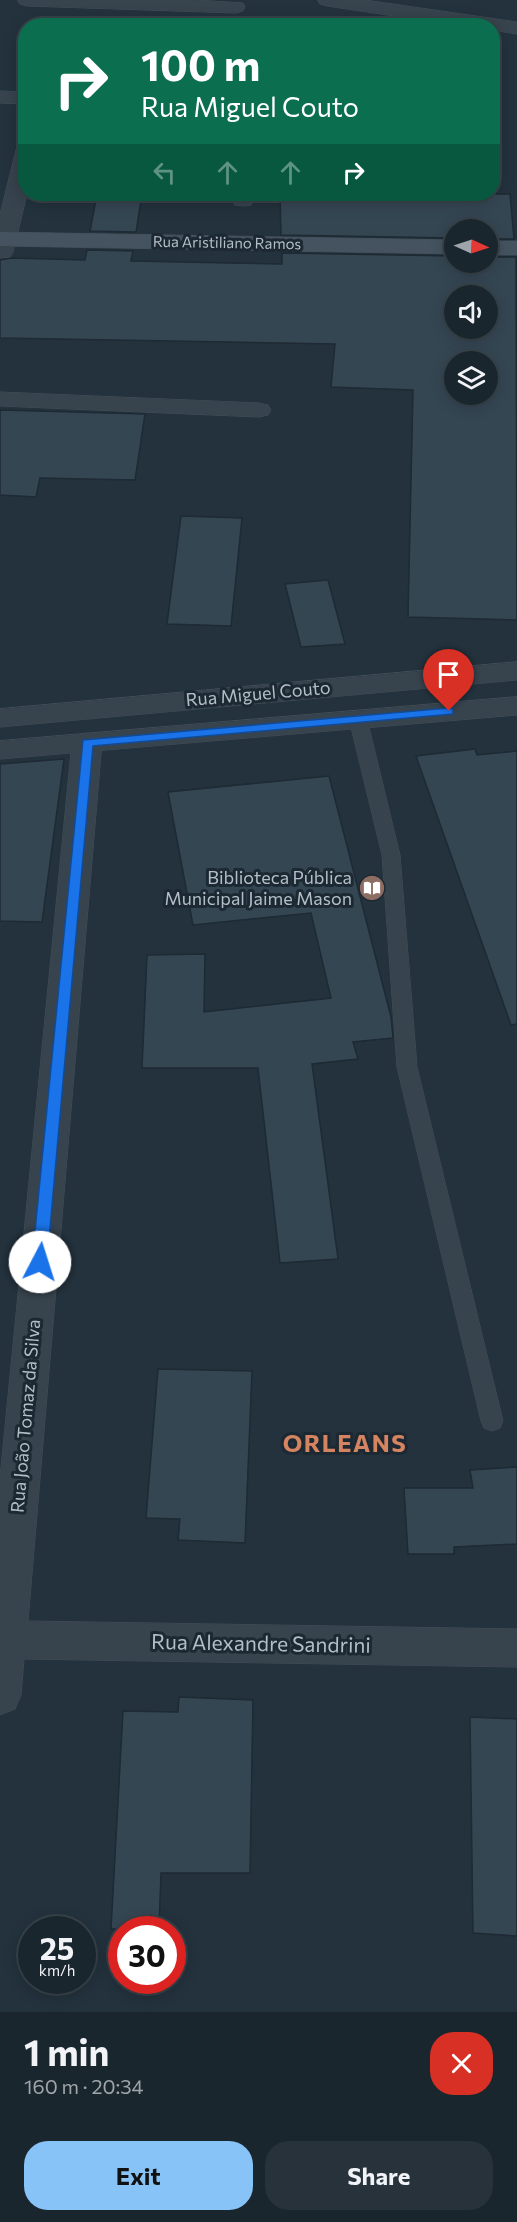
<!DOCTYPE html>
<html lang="en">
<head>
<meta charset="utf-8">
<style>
	:root { --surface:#1a262e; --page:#27323a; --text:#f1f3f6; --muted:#9fa5aa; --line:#38434a; --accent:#88c3f8 }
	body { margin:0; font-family:Commissioner,sans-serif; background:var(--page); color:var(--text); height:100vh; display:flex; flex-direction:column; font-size:22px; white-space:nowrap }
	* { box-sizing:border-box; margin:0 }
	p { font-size:20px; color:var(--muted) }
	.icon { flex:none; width:33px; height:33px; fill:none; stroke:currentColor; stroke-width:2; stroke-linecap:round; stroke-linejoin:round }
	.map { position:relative; height:2012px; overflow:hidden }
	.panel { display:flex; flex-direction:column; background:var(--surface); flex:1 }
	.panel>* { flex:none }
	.hud { position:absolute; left:18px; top:18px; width:482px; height:183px; border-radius:24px; box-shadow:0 3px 15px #0003,0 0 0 2px var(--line); background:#0b6e4f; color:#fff; overflow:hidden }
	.needle { width:39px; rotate:93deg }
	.controls { position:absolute; left:444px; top:219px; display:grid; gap:12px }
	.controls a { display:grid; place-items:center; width:54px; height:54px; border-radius:50%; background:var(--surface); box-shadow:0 3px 15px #0003,0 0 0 2px var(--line); font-size:30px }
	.speed { position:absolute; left:18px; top:1916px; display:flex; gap:12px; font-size:30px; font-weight:700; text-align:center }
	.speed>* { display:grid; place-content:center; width:78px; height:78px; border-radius:50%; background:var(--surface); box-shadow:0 3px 15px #0003,0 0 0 2px var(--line); line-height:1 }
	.speed small { font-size:15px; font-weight:400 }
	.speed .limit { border:9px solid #d22; background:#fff; color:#111 }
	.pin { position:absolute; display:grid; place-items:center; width:51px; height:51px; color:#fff; margin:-62px -26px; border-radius:50% 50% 50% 0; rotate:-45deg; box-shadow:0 0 6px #0007 }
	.pin .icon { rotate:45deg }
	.me { position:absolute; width:66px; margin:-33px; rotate:5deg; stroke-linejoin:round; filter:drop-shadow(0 0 4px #0008) }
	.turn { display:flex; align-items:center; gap:21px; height:126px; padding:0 24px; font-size:27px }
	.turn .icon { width:78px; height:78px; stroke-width:2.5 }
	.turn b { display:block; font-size:42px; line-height:51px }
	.lanes { display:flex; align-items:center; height:57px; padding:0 24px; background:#0003; justify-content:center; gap:30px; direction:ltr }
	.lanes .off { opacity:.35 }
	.round { display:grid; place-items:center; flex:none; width:63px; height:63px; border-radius:24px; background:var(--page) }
	.head { display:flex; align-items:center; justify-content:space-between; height:102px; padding:0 24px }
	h1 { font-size:36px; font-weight:700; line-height:45px }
	.primary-button { display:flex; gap:12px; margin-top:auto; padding:12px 24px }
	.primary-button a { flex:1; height:69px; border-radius:24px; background:var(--accent); color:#111; font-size:24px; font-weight:700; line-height:69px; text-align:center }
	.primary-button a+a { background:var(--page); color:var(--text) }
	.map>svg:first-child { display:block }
	.building { fill:#354653; stroke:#1e2a34; stroke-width:1.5; fill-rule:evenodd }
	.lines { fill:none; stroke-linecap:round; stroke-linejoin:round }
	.service-casing { stroke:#434f59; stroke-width:1 }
	.minor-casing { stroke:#434f59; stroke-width:1 }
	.tertiary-casing { stroke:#434f59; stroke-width:1 }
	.secondary-casing { stroke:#434f59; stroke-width:1 }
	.service { fill:#37434d; fill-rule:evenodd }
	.minor { fill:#37434d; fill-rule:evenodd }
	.tertiary { fill:#37434d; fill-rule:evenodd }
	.secondary { fill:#455360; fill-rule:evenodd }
	.route { fill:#1a73e8; stroke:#114b97; stroke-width:1.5 }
	.labels { text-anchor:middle; stroke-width:6; stroke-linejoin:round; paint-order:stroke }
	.far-street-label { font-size:15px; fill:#b3bec8; stroke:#1c2832 }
	.street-label { font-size:18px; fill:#b3bec8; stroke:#1c2832 }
	.poi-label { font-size:18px; fill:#b3bec8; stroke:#1c2832; text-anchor:end }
	.near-street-label { font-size:21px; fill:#b3bec8; stroke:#1c2832 }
	.district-label { font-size:24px; font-weight:bold; letter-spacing:1.5px; fill:#d58462; stroke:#1c2832 }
</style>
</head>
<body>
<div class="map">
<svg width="517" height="2012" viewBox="0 0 517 2012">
	<rect width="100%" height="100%" fill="#23323d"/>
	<path class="building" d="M 97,194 L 142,194 L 136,232 L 90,231 Z
		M 280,194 L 510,194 L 514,239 L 488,239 L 488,230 L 454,230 L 454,238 L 281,235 Z
		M 87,250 L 133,251 L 131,261 L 282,264 L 282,253 L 454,256 L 454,262 L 488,262 L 488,257 L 516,257 L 517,620 L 408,617 L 413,390 L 331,387 L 335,344 L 0,338 L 0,260 L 12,258 L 85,260 ZM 454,296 L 488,296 L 488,328 L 454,328 ZM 454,362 L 488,362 L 488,394 L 454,394 Z
		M 0,410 L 145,414 L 135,480 L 40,478 L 36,497 L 0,495 Z
		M 181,516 L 242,518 L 231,626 L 167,624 Z
		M 328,580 L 345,644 L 301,647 L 285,584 Z
		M 475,749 L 477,755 L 517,751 L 517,1024 L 511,1025 L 416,756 Z
		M 64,759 L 42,922 L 0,921 L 0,764 Z
		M 329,776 L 391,1017 L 393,1038 L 353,1042 L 358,1059 L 312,1064 L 338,1259 L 280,1263 L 258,1068 L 142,1068 L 147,955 L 205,954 L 204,1012 L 331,998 L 311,913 L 193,925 L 168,792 Z
		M 158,1369 L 252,1371 L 245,1543 L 178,1540 L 180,1519 L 146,1518 Z
		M 517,1467 L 517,1544 L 454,1547 L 454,1554 L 408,1554 L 404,1488 L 473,1488 L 470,1470 Z
		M 179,1697 L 253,1700 L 250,1873 L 161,1873 L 159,1929 L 111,1929 L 123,1711 L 178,1712 Z
		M 470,1717 L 517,1719 L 517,1936 L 473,1933 Z"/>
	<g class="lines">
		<g class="service-casing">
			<path id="service" d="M 358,714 L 364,715 L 367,719 L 400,855 L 417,1067 L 503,1421 L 500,1428 L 492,1431 L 484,1428 L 481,1421 L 397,1067 L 382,855 L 349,719 L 352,715 Z"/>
		</g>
		<g class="minor-casing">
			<path id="minor" d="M 18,0 L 196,0 L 243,3 L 245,7 L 243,11 L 236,13 L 27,6 L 20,4 Z
				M 318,0 L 365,0 L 517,22 L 517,34 L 492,30 L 492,26 L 461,26 L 327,6 L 320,4 Z
				M 0,91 L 26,92 L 26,104 L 0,103 Z
				M 26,144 L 27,194 L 13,252 L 10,257 L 0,258 L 0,214 L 16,150 L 19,146 Z
				M 233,194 L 253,194 L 254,200 L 251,205 L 243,206 L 235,205 L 232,200 Z
				M 0,392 L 259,403 L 268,405 L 271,410 L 268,415 L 259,417 L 0,406 Z
				M 87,733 L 97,736 L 102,742 L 28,1621 L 517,1629 L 517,1667 L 24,1659 L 21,1695 L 15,1709 L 0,1715 L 0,1478 L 72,742 L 77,736 Z"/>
		</g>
		<g class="tertiary-casing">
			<path id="tertiary" d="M 517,662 L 517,680 L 0,727 L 0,709 Z
				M 517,697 L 517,715 L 0,759 L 0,741 Z"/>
		</g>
		<g class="secondary-casing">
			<path id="secondary" d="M 0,232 L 454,240 L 454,254 L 0,246 Z
				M 488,241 L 517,241 L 517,255 L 488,255 Z"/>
		</g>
		<use href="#service" class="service"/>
		<use href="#minor" class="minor"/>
		<use href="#tertiary" class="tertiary"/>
		<use href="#secondary" class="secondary"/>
	</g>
	<path class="route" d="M 449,708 L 453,709 L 453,714 L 93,746 L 47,1262 L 45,1266 L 34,1266 L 32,1262 L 83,740 Z"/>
	<defs>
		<g id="library-disc" transform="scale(1.35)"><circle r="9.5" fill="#8d6e63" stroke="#1c2832"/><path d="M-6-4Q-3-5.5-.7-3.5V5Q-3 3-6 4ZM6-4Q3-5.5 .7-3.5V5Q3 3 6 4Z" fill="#fff"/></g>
	</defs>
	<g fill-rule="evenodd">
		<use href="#library-disc" x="372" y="888"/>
	</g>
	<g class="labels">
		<g class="far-street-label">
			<text transform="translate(227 243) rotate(1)" y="5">Rua Aristiliano Ramos</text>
		</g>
		<g class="street-label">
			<text transform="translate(258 694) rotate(-5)" y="6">Rua Miguel Couto</text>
			<text transform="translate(26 1416) rotate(-85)" y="6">Rua João Tomaz da Silva</text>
		</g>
		<g class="poi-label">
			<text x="352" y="884">Biblioteca Pública<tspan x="352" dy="21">Municipal Jaime Mason</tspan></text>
		</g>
		<g class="near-street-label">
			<text transform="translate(261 1644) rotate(1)" y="7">Rua Alexandre Sandrini</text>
		</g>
		<g class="district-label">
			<text x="345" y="1452">ORLEANS</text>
		</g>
	</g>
</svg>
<div class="controls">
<a><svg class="needle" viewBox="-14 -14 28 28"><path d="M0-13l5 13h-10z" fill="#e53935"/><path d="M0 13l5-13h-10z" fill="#9fa5aa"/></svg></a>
<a><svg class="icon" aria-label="sound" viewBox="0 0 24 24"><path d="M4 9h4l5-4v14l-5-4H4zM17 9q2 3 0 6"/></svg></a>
<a><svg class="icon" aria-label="layers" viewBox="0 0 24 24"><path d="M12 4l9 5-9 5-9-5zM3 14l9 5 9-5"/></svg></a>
</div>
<div class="speed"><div>25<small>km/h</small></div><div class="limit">30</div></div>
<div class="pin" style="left:449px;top:711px;background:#d93025"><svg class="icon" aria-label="arrive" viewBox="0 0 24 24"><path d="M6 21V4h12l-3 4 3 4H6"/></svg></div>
<svg class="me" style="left:40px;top:1262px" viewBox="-20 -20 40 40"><circle r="19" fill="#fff"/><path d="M0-13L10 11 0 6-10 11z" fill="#1a73e8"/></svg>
<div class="hud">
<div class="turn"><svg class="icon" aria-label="right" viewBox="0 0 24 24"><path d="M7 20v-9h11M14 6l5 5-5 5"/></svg><div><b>100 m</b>Rua Miguel Couto</div></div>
<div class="lanes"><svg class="icon off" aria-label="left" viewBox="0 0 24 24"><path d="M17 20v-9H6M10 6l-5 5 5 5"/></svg><svg class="icon off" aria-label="ahead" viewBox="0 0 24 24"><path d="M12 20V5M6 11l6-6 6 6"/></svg><svg class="icon off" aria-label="ahead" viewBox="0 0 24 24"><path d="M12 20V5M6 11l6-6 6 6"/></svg><svg class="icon" aria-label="right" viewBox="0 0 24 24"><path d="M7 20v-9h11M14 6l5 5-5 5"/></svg></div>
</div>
</div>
<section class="panel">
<div class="head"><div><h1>1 min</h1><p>160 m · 20:34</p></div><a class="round" style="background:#d93025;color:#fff"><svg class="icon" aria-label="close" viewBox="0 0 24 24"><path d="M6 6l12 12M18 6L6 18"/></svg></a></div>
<div class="primary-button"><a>Exit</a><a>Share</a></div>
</section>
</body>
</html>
